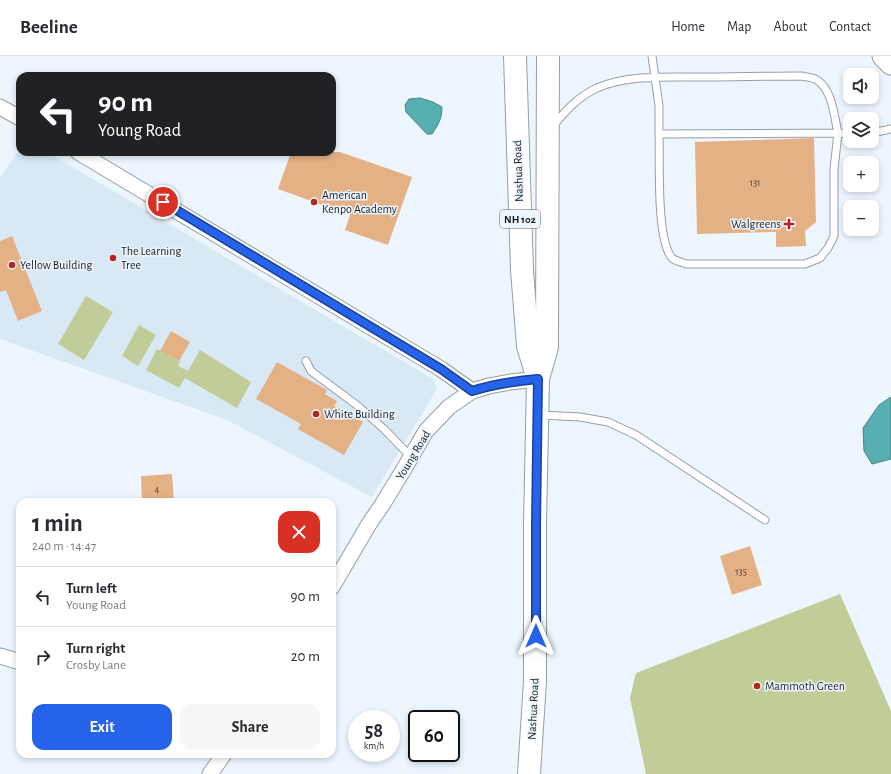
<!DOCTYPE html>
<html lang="en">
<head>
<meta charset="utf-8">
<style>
	:root { --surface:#fff; --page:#f7f7f7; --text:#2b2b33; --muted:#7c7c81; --line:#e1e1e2; --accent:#2563eb }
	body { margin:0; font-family:"Alegreya Sans",sans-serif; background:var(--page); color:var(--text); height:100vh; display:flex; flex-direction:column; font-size:15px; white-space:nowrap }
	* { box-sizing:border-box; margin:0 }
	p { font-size:13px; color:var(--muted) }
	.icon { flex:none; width:22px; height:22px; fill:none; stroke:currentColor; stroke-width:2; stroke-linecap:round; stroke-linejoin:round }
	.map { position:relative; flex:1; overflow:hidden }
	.panel { position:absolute; left:16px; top:442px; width:320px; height:260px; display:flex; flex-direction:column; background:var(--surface); border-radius:12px; box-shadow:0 2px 6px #0003 }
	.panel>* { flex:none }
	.banner { position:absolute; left:16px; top:16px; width:320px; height:84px; border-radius:12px; box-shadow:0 2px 6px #0003; background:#202124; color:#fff; overflow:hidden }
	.fabs { position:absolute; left:843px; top:12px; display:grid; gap:8px }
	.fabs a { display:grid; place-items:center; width:36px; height:36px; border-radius:8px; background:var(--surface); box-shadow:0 2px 6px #0003; font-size:20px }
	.speed { position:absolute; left:348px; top:654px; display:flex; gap:8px; font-size:20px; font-weight:700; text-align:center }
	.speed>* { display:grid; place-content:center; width:52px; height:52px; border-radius:50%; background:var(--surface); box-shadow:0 2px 6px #0003; line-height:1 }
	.speed small { font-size:10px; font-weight:400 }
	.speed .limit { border:2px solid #111; border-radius:6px; background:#fff; color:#111 }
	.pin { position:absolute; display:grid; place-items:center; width:34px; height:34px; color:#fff; margin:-17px; border:2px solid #fff; border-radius:50%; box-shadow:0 1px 4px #0007 }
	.me { position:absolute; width:44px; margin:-22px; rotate:0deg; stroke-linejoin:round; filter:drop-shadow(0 0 3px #0008) }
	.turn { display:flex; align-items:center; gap:14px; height:84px; padding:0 16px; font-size:18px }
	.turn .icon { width:52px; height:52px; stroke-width:2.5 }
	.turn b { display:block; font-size:28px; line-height:34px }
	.round { display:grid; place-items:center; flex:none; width:42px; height:42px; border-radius:12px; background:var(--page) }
	.head { display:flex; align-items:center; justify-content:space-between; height:68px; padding:0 16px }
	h1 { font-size:24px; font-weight:700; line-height:30px }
	.primary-button { display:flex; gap:8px; margin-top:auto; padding:8px 16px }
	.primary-button a { flex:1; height:46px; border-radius:12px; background:var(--accent); color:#fff; font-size:16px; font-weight:700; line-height:46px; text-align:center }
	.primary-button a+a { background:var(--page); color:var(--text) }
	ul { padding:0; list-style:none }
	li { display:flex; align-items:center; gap:12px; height:60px; padding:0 16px; border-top:1px solid var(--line) }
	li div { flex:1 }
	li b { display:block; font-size:15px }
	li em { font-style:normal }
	header { display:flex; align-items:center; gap:24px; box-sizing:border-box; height:56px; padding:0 20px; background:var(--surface); border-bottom:1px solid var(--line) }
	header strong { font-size:19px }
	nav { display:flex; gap:22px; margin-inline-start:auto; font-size:14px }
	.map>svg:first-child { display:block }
	.built { fill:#d9e8f5 }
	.green { fill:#c0cd98 }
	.water { fill:#58afb2; stroke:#468486 }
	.building { fill:#e4b185 }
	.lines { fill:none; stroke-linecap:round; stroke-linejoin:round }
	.service-casing { stroke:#959ea6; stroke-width:9 }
	.minor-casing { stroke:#959ea6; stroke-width:17 }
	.secondary-casing { stroke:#959ea6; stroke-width:23 }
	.primary-casing { stroke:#959ea6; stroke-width:24 }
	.service { stroke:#fff; stroke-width:7 }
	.minor { stroke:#fff; stroke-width:15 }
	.secondary { stroke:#fff; stroke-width:21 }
	.primary { stroke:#fff; stroke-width:22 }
	.route-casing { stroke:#184099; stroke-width:10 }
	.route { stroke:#2563eb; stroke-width:7 }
	.poi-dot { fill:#b4251f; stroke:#edf6ff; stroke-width:1.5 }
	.labels { text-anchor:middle; stroke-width:3; stroke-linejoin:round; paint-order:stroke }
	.number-label { font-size:10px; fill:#4d433a }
	.shield { fill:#edf6ff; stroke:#5a5f64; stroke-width:1 }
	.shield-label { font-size:11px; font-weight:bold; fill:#1b1e21 }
	.street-label { font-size:12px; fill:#1b1e21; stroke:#edf6ff }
	.poi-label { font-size:12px; fill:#1b1e21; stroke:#edf6ff; text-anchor:start }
</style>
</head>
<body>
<header>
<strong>Beeline</strong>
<nav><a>Home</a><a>Map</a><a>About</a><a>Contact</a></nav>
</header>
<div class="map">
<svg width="891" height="718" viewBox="0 0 891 718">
	<rect width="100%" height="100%" fill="#edf6ff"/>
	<path class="built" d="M 20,93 L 20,96 L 47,96 L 433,323 L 437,333 L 372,441 L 227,364 L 0,283 L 0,121 Z"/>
	<path class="green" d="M 86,240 L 113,256 L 84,304 L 58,288 Z
		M 139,269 L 156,279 L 138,310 L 122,300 Z
		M 157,293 L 180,306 L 178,310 L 188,315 L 200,294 L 251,326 L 237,352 L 185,322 L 179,332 L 146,314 Z
		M 840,538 L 891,655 L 891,718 L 646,718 L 630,642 L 636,617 Z"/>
	<path class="water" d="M 420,42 L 433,46 L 442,51 C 442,63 438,69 432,78 L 427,78 L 406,56 L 405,49 L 409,43 Z
		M 891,341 L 891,403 L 872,408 L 864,395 L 863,372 L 879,349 Z"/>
	<path class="building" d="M 814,82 L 816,166 L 805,175 L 806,190 L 776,191 L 776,176 L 697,178 L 695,86 Z
		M 291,96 L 340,96 L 412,121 L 388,189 L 345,174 L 350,159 L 278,133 Z
		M 12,180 L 42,255 L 18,265 L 6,234 L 0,236 L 0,185 Z
		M 171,275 L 190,286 L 179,305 L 160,295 Z
		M 277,306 L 327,334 L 325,338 L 337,345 L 334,350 L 363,366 L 344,399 L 298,373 L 301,368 L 256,343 Z
		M 172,418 L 174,446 L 142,446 L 141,420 Z
		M 750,490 L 762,529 L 732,539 L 720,500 Z"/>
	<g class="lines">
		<g class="service-casing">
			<path id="service" d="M 652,0 L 659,50 L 659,78
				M 554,69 C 567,53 578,41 597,32 C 627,19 666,21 697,21 C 732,21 767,20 801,20 C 806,21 813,21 817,24 C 833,35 834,60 838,77 L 850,78
				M 838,77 L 834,113 L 834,180 L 828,192 L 820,202 L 805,208 L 686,208 C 682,206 675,205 672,202 C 656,184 660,104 659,78 Z
				M 872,77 L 891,73
				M 306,305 L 311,315 L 358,350 L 384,373 L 411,401
				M 540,359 L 580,361 L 608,366 L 636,379 L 765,464"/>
		</g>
		<g class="minor-casing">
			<path id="minor" d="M 0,51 L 20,62
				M 78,96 L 441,313 L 472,335
				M 332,531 L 369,468 L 382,449 L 404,413 L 426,375 L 449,351 L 472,335 L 489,330 L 510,326 L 538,323
				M 0,600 L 20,606
				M 210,718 L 224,698"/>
		</g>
		<g class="secondary-casing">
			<path id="secondary" d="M 883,0 L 891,8"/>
		</g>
		<g class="primary-casing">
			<path id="primary" d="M 515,0 L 522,214 L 528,290 L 538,323
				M 529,718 L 535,625 L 535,469 L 538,323 L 547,291 L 548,0"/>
		</g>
		<use href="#service" class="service"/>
		<use href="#minor" class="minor"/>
		<use href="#secondary" class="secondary"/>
		<use href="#primary" class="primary"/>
	</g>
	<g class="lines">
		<g class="route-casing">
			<path id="route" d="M 163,146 L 441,313 L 472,335 C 494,328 515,325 538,323 L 536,469 L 536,580"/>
		</g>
		<use href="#route" class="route"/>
	</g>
	<g class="poi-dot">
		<circle cx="314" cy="146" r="4"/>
		<path d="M787 162h4v4h4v4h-4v4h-4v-4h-4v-4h4z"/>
		<circle cx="113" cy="202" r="4"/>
		<circle cx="12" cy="209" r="4"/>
		<circle cx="316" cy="358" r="4"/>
		<circle cx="757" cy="630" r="4"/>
	</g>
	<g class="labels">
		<g class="number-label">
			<text x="755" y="130">131</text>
			<text x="157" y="437">4</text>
			<text x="741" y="519">135</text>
		</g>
		<rect class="shield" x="500" y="154" width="40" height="18" rx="3"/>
		<g class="shield-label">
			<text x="520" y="167">NH 102</text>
		</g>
		<g class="street-label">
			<text transform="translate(518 115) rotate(-92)" y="4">Nashua Road</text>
			<text transform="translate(413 399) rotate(-59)" y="4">Young Road</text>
			<text transform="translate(533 653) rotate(-87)" y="4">Nashua Road</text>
		</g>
		<g class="poi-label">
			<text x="322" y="143">American<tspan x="322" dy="14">Kenpo Academy</tspan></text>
			<text x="781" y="172" text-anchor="end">Walgreens</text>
			<text x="121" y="199">The Learning<tspan x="121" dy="14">Tree</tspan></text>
			<text x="20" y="213">Yellow Building</text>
			<text x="324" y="362">White Building</text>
			<text x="765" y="634">Mammoth Green</text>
		</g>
	</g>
</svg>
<div class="fabs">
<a><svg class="icon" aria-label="sound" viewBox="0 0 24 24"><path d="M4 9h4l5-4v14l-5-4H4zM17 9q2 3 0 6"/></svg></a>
<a><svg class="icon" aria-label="layers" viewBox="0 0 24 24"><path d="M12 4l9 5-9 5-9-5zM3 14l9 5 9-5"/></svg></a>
<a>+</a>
<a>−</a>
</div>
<div class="speed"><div>58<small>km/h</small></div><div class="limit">60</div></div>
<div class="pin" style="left:163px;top:146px;background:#d93025"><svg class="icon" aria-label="arrive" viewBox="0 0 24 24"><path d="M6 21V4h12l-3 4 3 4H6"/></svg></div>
<svg class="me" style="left:536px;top:580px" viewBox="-20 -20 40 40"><path d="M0-17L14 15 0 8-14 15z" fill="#2563eb" stroke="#fff" stroke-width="4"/></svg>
<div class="banner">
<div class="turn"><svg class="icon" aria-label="left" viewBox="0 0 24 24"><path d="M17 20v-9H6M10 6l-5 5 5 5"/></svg><div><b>90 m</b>Young Road</div></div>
</div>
<section class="panel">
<div class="head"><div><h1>1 min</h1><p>240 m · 14:47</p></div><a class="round" style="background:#d93025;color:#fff"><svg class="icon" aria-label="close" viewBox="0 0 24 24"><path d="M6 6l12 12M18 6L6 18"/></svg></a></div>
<ul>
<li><svg class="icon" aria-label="left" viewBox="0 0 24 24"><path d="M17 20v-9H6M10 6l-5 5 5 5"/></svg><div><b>Turn left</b><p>Young Road</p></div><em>90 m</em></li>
<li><svg class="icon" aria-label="right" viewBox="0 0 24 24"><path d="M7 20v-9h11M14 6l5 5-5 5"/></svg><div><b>Turn right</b><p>Crosby Lane</p></div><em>20 m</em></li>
</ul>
<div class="primary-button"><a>Exit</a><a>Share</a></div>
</section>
</div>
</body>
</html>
